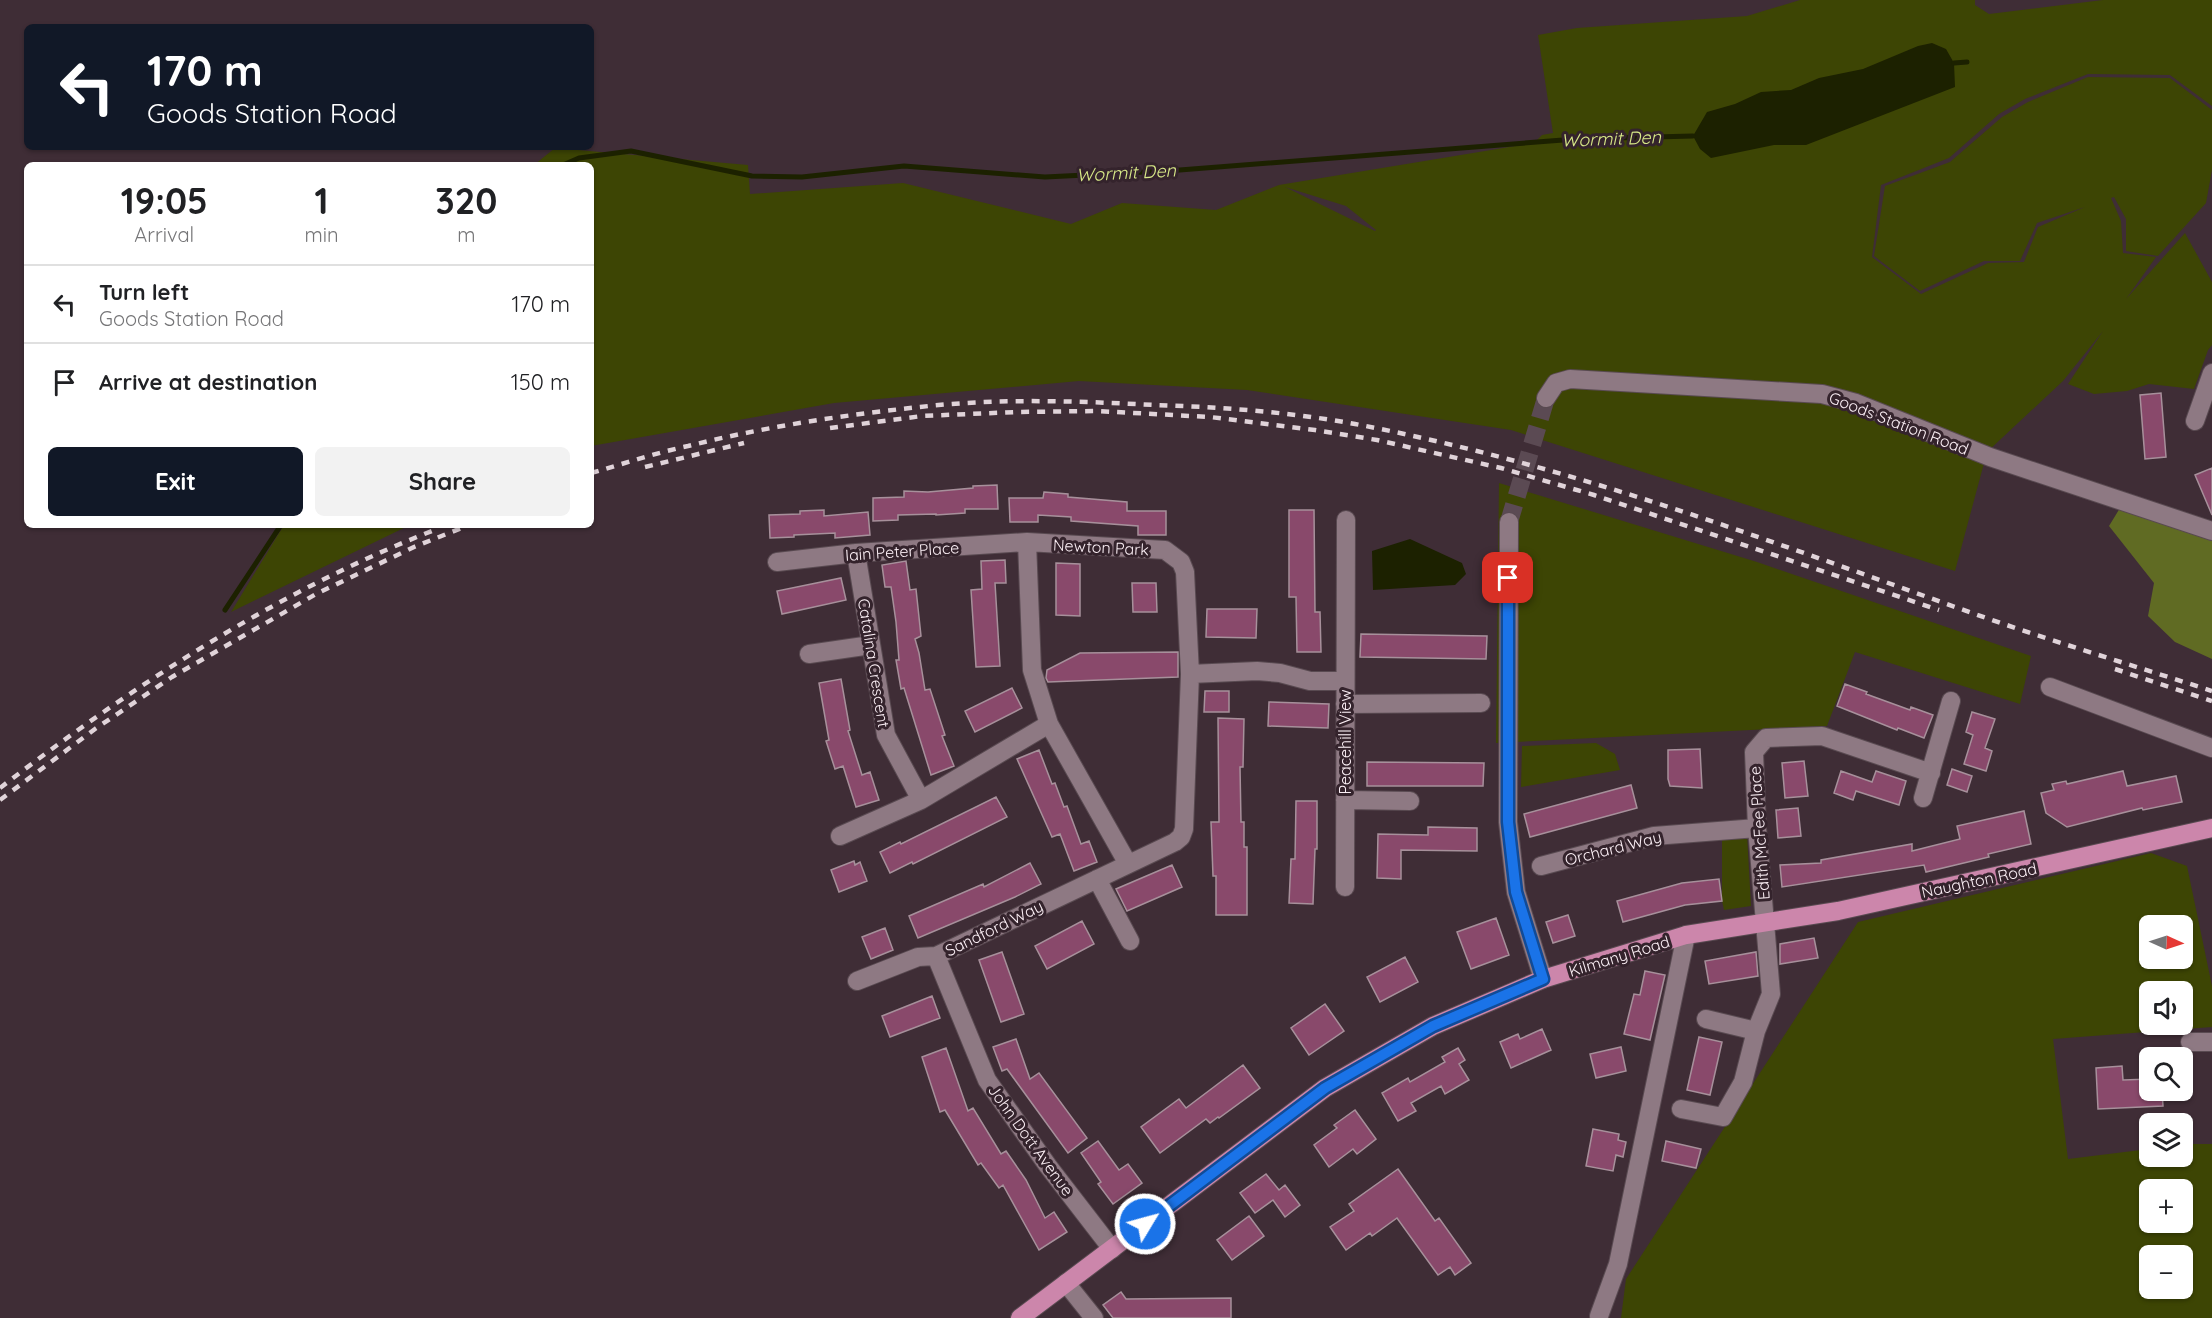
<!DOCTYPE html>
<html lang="en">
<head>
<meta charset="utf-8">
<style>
	:root { --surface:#fff; --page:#f2f2f2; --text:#202124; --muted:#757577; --line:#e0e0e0; --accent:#111827 }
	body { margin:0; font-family:Quicksand,sans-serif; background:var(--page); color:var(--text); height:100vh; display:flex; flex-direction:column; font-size:22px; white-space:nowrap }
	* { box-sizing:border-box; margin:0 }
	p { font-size:20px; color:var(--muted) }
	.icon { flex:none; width:33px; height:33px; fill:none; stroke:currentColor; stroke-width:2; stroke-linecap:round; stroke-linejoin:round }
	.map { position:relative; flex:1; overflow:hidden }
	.details { position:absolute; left:24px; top:162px; width:570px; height:366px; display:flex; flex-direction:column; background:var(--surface); border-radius:9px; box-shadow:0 2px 4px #0004 }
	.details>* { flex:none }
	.guide { position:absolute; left:24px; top:24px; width:570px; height:126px; border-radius:9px; box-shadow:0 2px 4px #0004; background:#111827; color:#fff; overflow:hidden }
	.needle { width:39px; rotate:93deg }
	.tools { position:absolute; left:2139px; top:915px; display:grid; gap:12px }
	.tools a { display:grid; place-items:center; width:54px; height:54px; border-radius:9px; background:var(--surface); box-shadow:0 2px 4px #0004; font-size:30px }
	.pin { position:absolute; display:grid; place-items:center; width:51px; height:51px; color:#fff; margin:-26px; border-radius:12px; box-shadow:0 3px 9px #0006 }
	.me { position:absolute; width:66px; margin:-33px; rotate:53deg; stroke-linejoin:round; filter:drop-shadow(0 0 4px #0008) }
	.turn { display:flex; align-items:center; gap:21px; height:126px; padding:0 24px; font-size:27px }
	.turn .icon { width:78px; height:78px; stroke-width:2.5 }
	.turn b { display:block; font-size:42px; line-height:51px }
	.eta { display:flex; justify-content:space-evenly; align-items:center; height:102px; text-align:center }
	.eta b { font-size:36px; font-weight:700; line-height:42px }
	.primary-button { display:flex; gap:12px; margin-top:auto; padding:12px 24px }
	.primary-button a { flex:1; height:69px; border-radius:9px; background:var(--accent); color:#fff; font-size:24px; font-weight:700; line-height:69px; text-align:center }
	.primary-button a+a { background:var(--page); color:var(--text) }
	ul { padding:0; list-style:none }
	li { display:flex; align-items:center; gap:18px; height:78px; padding:0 24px; border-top:2px solid var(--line) }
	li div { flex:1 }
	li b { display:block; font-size:22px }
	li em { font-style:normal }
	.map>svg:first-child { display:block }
	.green { fill:#3d4504; fill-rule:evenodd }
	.forest { fill:#606b23 }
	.water { fill:#1c2100 }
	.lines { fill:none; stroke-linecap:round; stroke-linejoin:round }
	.stream { stroke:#1c2100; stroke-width:5 }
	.building { fill:#89496b; stroke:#a7909b; stroke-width:1.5 }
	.minor-tunnel { stroke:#5b4a53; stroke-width:18; stroke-dasharray:18 9; stroke-linecap:butt }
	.minor-casing { stroke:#594a51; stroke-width:20 }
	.major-casing { stroke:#594a51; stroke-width:20 }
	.minor { stroke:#8e7983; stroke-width:18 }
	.major { stroke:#cc86ab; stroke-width:18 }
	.rail { stroke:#e0d3d9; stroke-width:4.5; stroke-dasharray:8 8; stroke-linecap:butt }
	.route-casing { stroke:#114b97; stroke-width:15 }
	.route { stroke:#1a73e8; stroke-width:10 }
	.labels { text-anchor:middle; stroke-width:6; stroke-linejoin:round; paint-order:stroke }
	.street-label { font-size:16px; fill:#fcf0f6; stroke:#34232c }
	.water-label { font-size:18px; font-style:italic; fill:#d9eb88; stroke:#34232c }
</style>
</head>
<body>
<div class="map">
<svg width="2212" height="1318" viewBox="0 0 2212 1318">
	<rect width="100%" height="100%" fill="#3f2d36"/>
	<path class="green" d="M 1800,0 L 1975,0 L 1975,5 L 1989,14 L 2103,0 L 2212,0 L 2212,106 L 2170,75 L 2088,74 L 2025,99 L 1999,114 L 1949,158 L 1881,185 L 1872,257 L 1921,294 L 1988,263 L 2024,262 L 2038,227 L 2085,207 L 2037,223 L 2020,261 L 1984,261 L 1920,291 L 1874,256 L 1885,186 L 1950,162 L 2002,117 L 2028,102 L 2088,77 L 2170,78 L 2212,110 L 2212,170 L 2206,203 L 2158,256 L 2126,251 L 2126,219 L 2114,197 L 2111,198 L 2121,221 L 2123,253 L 2156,257 L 2126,299 L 2185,233 L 2212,282 L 2212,345 L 2208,350 L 2194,389 L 2149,384 L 2127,391 L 2094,394 L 2068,384 L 2103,331 L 2063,381 L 1987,452 L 1955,571 L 1511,430 L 1247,390 L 1079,381 L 834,403 L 591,446 L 591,165 L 534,165 L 555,148 L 748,165 L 750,194 L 903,183 L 1071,224 L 1122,203 L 1216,210 L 1279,185 L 1534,143 L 1542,135 L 1553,133 L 1538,35 L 1577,28 L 1747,16 ZM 1285,187 L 1346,206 L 1376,230 L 1375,231 Z
		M 1499,483 L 1757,562 L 2031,656 L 2020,704 L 1855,652 L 1827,726 L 1496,743 Z
		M 284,525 L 410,525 L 231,612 Z
		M 1596,743 L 1615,754 L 1620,770 L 1521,787 L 1522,746 Z
		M 1747,834 L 1751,906 L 1724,910 L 1722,901 L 1722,835 Z
		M 2151,853 L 2187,866 L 2212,986 L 2212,1027 L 2053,1039 L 2068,1159 L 2149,1149 L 2150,1156 L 2182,1156 L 2183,1144 L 2212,1144 L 2212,1318 L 1621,1318 L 1626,1279 L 1858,922 ZM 2150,926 L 2182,926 L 2182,958 L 2150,958 ZM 2150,992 L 2182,992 L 2182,1024 L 2150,1024 ZM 2150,1190 L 2182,1190 L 2182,1222 L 2150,1222 ZM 2150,1256 L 2182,1256 L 2182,1288 L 2150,1288 Z"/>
	<path class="forest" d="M 2120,508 L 2212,538 L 2212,659 L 2175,642 L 2148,616 L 2154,583 L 2109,526 Z"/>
	<path class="water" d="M 1932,43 L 1946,49 L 1954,63 L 1955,87 L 1806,145 L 1774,145 L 1711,158 L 1700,149 L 1693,136 L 1707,112 L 1735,104 L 1761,92 L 1791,90 L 1819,78 L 1863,69 L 1918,46 Z
		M 1410,539 L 1462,563 L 1466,574 L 1455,585 L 1373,590 L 1372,551 Z"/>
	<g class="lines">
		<path class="stream" d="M 1954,63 L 1967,62
			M 563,165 L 579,158 L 631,151 L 752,176 L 802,177 L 904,166 L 1045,177 L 1167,171 L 1576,139 L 1693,136
			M 225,610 L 281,525"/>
	</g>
	<path class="building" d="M 2161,393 L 2166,457 L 2145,459 L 2140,395 Z
		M 2212,468 L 2212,515 L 2195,475 Z
		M 997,485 L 998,509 L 965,509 L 965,513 L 936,515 L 936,514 L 898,515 L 898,520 L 873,521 L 873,498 L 904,497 L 904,491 L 928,492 L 973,488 L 973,486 Z
		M 1044,492 L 1068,494 L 1068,497 L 1127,502 L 1127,511 L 1166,511 L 1166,535 L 1138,535 L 1138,526 L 1071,521 L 1071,517 L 1038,515 L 1038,522 L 1010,522 L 1009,498 L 1043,498 Z
		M 824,510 L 824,516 L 868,512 L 870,535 L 835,538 L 835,533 L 794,535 L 794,537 L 770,538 L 769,515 L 800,514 L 800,511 Z
		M 1289,510 L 1314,510 L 1315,612 L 1320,612 L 1321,652 L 1297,652 L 1296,597 L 1289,597 Z
		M 1005,560 L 1006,583 L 995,583 L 1000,666 L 976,667 L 971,590 L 982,589 L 981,561 Z
		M 906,561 L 910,590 L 916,589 L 921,636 L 915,639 L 919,653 L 925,690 L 930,689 L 945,735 L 942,736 L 954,766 L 931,775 L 904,688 L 901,689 L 896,660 L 899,660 L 896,622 L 891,587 L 885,587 L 882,565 Z
		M 1056,563 L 1080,564 L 1080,616 L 1056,615 Z
		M 841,578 L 846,600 L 782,614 L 777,591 Z
		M 1132,583 L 1156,583 L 1157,612 L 1133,612 Z
		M 1207,609 L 1257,609 L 1256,638 L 1206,637 Z
		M 1361,634 L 1487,636 L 1486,659 L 1360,657 Z
		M 1178,652 L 1178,677 L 1048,682 L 1046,678 L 1047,670 L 1080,653 Z
		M 841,679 L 850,730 L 848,731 L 862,775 L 870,772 L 879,800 L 856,807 L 843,766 L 835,769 L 826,741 L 829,740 L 819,683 Z
		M 1845,684 L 1867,692 L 1866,694 L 1910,710 L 1911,707 L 1933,715 L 1924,738 L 1898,728 L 1897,730 L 1837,706 Z
		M 1012,688 L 1022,708 L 975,732 L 965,711 Z
		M 1205,691 L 1229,691 L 1229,712 L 1204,712 Z
		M 1269,702 L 1329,704 L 1328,728 L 1268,726 Z
		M 1972,712 L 1995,719 L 1985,748 L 1992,751 L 1986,771 L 1964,764 L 1973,735 L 1966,732 Z
		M 1218,718 L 1244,719 L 1243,767 L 1240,767 L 1241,822 L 1244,822 L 1244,847 L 1247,847 L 1247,915 L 1216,915 L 1216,876 L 1213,876 L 1211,822 L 1219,822 Z
		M 1700,749 L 1702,788 L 1670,786 L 1668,779 L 1668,750 Z
		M 1039,750 L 1052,784 L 1055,783 L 1064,807 L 1067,806 L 1081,844 L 1089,841 L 1097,862 L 1074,871 L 1060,834 L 1052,837 L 1017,759 Z
		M 1804,761 L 1808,796 L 1785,798 L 1782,763 Z
		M 1367,762 L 1484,763 L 1483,786 L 1367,786 Z
		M 1952,769 L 1972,776 L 1967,792 L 1947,785 Z
		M 1841,771 L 1872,782 L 1876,771 L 1906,781 L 1899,805 L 1856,791 L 1853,800 L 1834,793 Z
		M 2123,771 L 2127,786 L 2176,776 L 2182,802 L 2143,810 L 2142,808 L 2067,827 L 2046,813 L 2041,793 L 2054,790 L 2052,784 L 2066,781 L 2067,784 Z
		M 1631,785 L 1637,808 L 1530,837 L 1524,814 Z
		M 996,797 L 1007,817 L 913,864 L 912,862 L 890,873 L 880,852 L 900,842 L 901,844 Z
		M 1296,801 L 1317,801 L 1317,849 L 1315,849 L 1313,904 L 1289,903 L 1291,859 L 1295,859 Z
		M 1798,808 L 1801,836 L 1778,838 L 1776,810 Z
		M 2024,811 L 2031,844 L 1988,854 L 1989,857 L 1926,872 L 1924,865 L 1782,887 L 1780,865 L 1821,863 L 1821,860 L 1912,844 L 1912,851 L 1960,839 L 1957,826 Z
		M 1428,827 L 1477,828 L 1477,851 L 1401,850 L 1401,879 L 1377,878 L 1378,834 L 1428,835 Z
		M 854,861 L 855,865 L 860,862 L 867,881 L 839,892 L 831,870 Z
		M 1030,863 L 1041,884 L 1015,897 L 918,938 L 909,916 L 983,884 L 984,887 Z
		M 1172,865 L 1182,887 L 1127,911 L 1116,889 Z
		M 1719,879 L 1722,901 L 1685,905 L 1623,922 L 1617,901 L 1682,883 Z
		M 1568,915 L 1575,936 L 1553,943 L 1546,922 Z
		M 1496,918 L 1509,955 L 1471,969 L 1457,932 Z
		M 1082,921 L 1094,944 L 1047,969 L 1035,946 Z
		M 885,928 L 893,950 L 871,959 L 862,937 Z
		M 1814,938 L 1818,958 L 1780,964 L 1780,944 Z
		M 1002,952 L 1024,1014 L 1001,1022 L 979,960 Z
		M 1756,952 L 1758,976 L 1709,984 L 1705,961 Z
		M 1405,957 L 1418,982 L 1380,1002 L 1367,977 Z
		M 1645,971 L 1665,975 L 1650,1040 L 1624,1034 L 1634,994 L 1640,995 Z
		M 932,996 L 940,1018 L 890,1037 L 882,1016 Z
		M 1325,1004 L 1344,1031 L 1309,1055 L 1291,1028 Z
		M 1542,1029 L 1551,1050 L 1511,1068 L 1500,1042 L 1518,1034 L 1520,1039 Z
		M 1699,1037 L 1722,1042 L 1710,1095 L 1687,1090 Z
		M 1016,1039 L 1030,1079 L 1039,1073 L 1087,1138 L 1068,1153 L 1007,1069 L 1002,1071 L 993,1047 Z
		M 1621,1047 L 1626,1071 L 1596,1078 L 1590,1054 Z
		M 946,1048 L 968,1111 L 973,1108 L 1001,1154 L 1006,1151 L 1026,1180 L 1045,1218 L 1054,1212 L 1067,1232 L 1039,1250 L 1003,1185 L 999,1188 L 981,1163 L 978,1165 L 945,1110 L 940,1112 L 922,1057 Z
		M 1458,1048 L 1465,1060 L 1459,1064 L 1469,1080 L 1445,1094 L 1441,1086 L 1411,1103 L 1416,1111 L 1398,1121 L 1382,1093 L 1408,1078 L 1410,1082 L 1445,1062 L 1442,1057 Z
		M 1243,1065 L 1260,1088 L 1219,1118 L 1218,1117 L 1210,1123 L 1206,1119 L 1160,1153 L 1141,1127 L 1179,1099 L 1186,1108 Z
		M 2122,1066 L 2123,1080 L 2150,1079 L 2150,1090 L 2162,1090 L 2163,1106 L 2098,1109 L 2096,1068 Z
		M 1355,1110 L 1376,1139 L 1357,1154 L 1353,1149 L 1329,1167 L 1314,1145 L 1337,1128 L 1334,1125 Z
		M 1593,1129 L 1619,1134 L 1618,1140 L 1626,1142 L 1623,1157 L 1616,1155 L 1613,1171 L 1586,1166 Z
		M 1098,1141 L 1119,1170 L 1128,1164 L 1142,1183 L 1113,1204 L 1098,1184 L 1101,1182 L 1081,1153 Z
		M 1666,1141 L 1701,1149 L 1696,1168 L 1662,1161 Z
		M 1398,1169 L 1435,1221 L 1439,1218 L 1471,1263 L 1455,1275 L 1450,1267 L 1438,1275 L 1397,1218 L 1372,1236 L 1370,1233 L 1346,1250 L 1330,1227 L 1354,1211 L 1349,1204 Z
		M 1266,1174 L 1279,1190 L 1285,1185 L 1300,1205 L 1285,1217 L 1273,1200 L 1255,1213 L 1240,1193 Z
		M 1249,1216 L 1264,1236 L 1232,1260 L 1217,1240 Z
		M 1121,1292 L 1126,1299 L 1231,1298 L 1231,1318 L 1113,1318 L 1103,1305 Z"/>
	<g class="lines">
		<path class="minor-tunnel" d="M 1509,522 L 1546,398"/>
		<g class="minor-casing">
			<path id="minor" d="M 1546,398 L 1556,383 L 1570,379 L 1822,394 L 1856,403 L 1990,457 L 2212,531
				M 2195,421 L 2212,373
				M 1509,522 L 1508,822 L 1516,892 L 1543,979
				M 856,553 L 886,735 L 921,800
				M 777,562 L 856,553 L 1027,542
				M 809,654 L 871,645
				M 1190,674 L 1257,671 L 1280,673 L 1310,681 L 1345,681
				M 2050,687 L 2212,748
				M 1345,704 L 1481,703
				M 1923,798 L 1951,701
				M 1345,800 L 1410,801
				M 840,836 L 921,800 L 1049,724
				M 1541,866 L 1654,836 L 1757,828
				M 1097,879 L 1130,941
				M 1345,887 L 1346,520
				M 936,956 L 987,1080 L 1048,1166 L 1112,1249
				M 857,981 L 918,957 L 936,956 L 1175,842 L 1181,837 L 1184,829 L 1190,674 L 1185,572 L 1181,562 L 1165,550 L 1027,542 L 1032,670 L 1039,692 L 1049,724 L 1128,864
				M 1706,1019 L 1756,1031
				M 2190,1042 L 2212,1042
				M 1681,1109 L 1723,1117 L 1743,1082 L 1756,1031 L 1771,994 L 1757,828 L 1754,752 L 1766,738 L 1822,736 L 1931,773
				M 1066,1283 L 1094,1318
				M 1599,1316 L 1618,1264 L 1686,935"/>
		</g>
		<g class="major-casing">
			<path id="major" d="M 1020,1318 L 1325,1088 L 1433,1026 L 1543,979 L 1686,935 L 1838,911 L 2212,828"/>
		</g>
		<use href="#minor" class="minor"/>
		<use href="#major" class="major"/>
		<path class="rail" d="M 830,428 L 922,416 L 1017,412 L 1097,411 L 1210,417 L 1315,430 L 1377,440 L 1501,468 L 1594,495 L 1939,610
			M 645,467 L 744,443
			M 591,473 C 623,464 655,453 688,446 C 764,427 843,415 920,407 C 997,398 1077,401 1155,405 C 1220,407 1290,412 1355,424 C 1567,464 1770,541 1972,613 C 2051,641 2132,665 2212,691
			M 2115,669 L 2212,701
			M 0,788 C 134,685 279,590 437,529
			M 0,800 L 95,729 L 172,677 L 316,594 L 414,547 L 469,525"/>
	</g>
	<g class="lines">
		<g class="route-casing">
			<path id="route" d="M 1145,1224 L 1325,1088 L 1433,1026 L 1543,979 L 1516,892 L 1508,822 L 1508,578"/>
		</g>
		<use href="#route" class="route"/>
	</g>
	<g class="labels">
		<g class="street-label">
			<text transform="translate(1899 423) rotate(21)" y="6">Goods Station Road</text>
			<text transform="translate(1101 547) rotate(3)" y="6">Newton Park</text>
			<text transform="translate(902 551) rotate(-4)" y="6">Iain Peter Place</text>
			<text transform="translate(874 663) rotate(81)" y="6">Catalina Crescent</text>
			<text transform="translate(1345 742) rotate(-90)" y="6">Peacehill View</text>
			<text transform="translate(1759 833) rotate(-94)" y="6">Edith McFee Place</text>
			<text transform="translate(1613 848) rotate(-14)" y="6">Orchard Way</text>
			<text transform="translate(1979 880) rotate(-12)" y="6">Naughton Road</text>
			<text transform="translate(994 928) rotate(-26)" y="6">Sandford Way</text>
			<text transform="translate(1619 956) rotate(-17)" y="6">Kilmany Road</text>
			<text transform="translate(1031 1140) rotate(54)" y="6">John Dott Avenue</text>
		</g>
		<g class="water-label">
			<text transform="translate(1611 139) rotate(-2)" y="6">Wormit Den</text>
			<text transform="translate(1126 173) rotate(-3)" y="6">Wormit Den</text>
		</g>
	</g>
</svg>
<div class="tools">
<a><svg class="needle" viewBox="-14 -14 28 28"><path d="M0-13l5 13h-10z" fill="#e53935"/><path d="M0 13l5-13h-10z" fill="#757577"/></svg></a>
<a><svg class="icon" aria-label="sound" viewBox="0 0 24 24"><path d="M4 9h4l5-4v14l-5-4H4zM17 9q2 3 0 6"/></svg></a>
<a><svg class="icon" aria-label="search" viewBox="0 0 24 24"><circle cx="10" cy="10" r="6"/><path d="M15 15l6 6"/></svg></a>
<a><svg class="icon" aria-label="layers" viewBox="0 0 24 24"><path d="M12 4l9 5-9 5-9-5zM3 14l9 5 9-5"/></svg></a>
<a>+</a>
<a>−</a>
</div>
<div class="pin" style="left:1508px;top:578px;background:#d93025"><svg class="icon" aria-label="arrive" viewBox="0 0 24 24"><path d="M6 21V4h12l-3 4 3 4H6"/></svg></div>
<svg class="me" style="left:1145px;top:1224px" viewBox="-20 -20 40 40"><circle r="17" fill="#1a73e8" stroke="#fff" stroke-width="3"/><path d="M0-11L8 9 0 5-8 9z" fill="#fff"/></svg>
<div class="guide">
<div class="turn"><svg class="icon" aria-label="left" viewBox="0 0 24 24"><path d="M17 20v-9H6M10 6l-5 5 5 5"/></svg><div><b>170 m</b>Goods Station Road</div></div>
</div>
<section class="details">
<div class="eta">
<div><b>19:05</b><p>Arrival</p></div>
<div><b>1</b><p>min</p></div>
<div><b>320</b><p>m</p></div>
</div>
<ul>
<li><svg class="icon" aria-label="left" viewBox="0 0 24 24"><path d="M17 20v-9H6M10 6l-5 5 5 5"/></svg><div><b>Turn left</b><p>Goods Station Road</p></div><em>170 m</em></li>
<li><svg class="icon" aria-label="arrive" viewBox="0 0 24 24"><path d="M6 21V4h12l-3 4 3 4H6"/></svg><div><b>Arrive at destination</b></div><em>150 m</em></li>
</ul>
<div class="primary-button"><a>Exit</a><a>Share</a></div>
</section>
</div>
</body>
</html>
